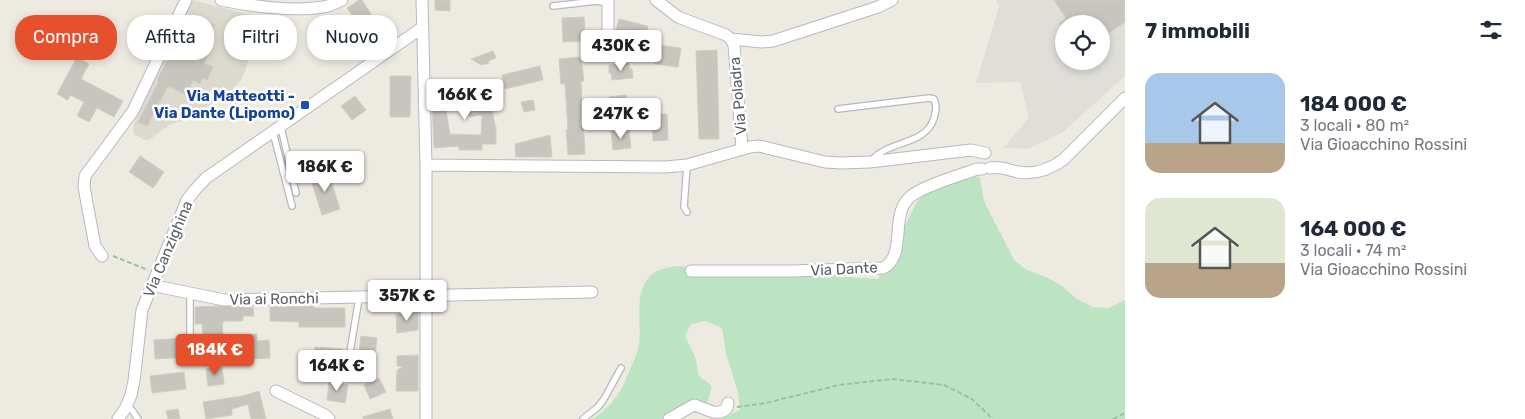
<!DOCTYPE html>
<html lang="it">
<meta charset="utf-8">
<style>
:root{--surface:#fff;--page:#f2f2f3;--text:#1f2937;--muted:#747a83;--accent:#e6502d}
body{margin:0;font-family:Rubik,sans-serif;background:var(--page);color:var(--text);height:100vh;display:flex;flex-direction:column;font-size:19px;white-space:nowrap}
*{box-sizing:border-box;margin:0}
p{font-size:16px;color:var(--muted)}
.icon{flex:none;width:28px;height:28px;fill:none;stroke:currentColor;stroke-width:2;stroke-linecap:round;stroke-linejoin:round}
.map{position:relative;flex:1;overflow:hidden}
.drawer{display:flex;flex-direction:column;background:var(--surface);width:400px}
.drawer>*{flex:none}
.top-card{position:absolute;left:15px;top:15px;width:475px;height:45px;display:flex;gap:10px}
.fabs{position:absolute;left:1055px;top:15px;display:grid;gap:10px}
.fabs a{display:grid;place-items:center;width:55px;height:55px;border-radius:50%;background:var(--surface);box-shadow:0 2px 8px #0003;font-size:25px}
.price{position:absolute;translate:-50% -42px;padding:0 11px;border-radius:5px;background:#fff;color:#222;font-size:16px;line-height:32px;filter:drop-shadow(0 1px 2px #0008)}
.price::after{content:'';position:absolute;left:50%;top:30px;width:15px;height:11px;margin-left:-8px;background:inherit;clip-path:polygon(0 0,100% 0,50% 100%)}
.price.on{background:var(--accent);color:#fff}
ul{padding:0;list-style:none}
li{display:flex;align-items:center;gap:15px;height:125px;padding:0 20px}
li span{display:grid;place-items:center;flex:none;width:140px;height:100px;border-radius:15px;color:#555}
li>.icon{margin-inline-start:auto}
span .icon{width:60px;height:60px;fill:#fffc;stroke-width:1}
li b{font-size:21px}
h2{display:flex;justify-content:space-between;align-items:center;height:60px;padding:0 20px;font-size:21px}
.pill{padding:0 18px;border-radius:20px;background:var(--surface);box-shadow:0 2px 8px #0003;font-size:18px;line-height:45px}
.pill.on{background:var(--accent);color:#fff}
main{display:flex;flex:1;min-height:0}
.map>svg:first-child{display:block}
.industrial{fill:#e0ded9;fill-rule:evenodd}
.education{fill:#dcdacf}
.green{fill:#bde4c2}
.building{fill:#c8c5be;stroke:#d1cdc0}
.lines{fill:none;stroke-linecap:round;stroke-linejoin:round}
.service-casing{stroke:#b7b8be;stroke-width:8}
.minor-casing{stroke:#b7b8be;stroke-width:13}
.path{stroke:#96c3a7;stroke-width:2;stroke-dasharray:5 2.5;stroke-linecap:butt}
.service{stroke:#fff;stroke-width:5.5}
.minor{stroke:#fff;stroke-width:11}
.transit-dot{fill:#1a4fb4;stroke:#fff;stroke-width:2}
.labels{text-anchor:middle;dominant-baseline:central;stroke-width:5;stroke-linejoin:round;paint-order:stroke}
.transit-label{font-size:15px;font-weight:bold;fill:#164399;stroke:#fff;text-anchor:end}
.street-label{font-size:15px;fill:#5a5d62;stroke:#fff}
</style>
<main>
<div class="map">
<svg width="1125" height="419" viewBox="0 0 1125 419">
<rect width="100%" height="100%" fill="#edebe1"/>
<path class="industrial" d="M996 0H1125V76L1062 133 1028 149 1003 148 1029 118 1020 82 976 83 999 6ZM1064 24H1101V61H1064Z"/>
<path class="education" d="M192 0 255 16 249 57 245 72 240 81 227 94 188 119 169 125 149 140H144L134 134 133 129 134 123Z"/>
<path class="green" d="M957 169H961L980 178 984 201 1014 260 1027 270 1046 277 1062 286 1077 299 1093 307 1109 308 1125 300V419H721L740 410 738 392 726 354 722 328 706 321 691 324 685 336 696 359 698 375 712 386 704 415 685 407 666 419H593C614 404 622 391 631 367 634 360 638 352 639 345 642 321 632 287 655 272 660 269 668 268 674 266L878 279 917 202 937 177 952 173Z"/>
<path class="building" d="M359 0H362L371 14 357 23 347 8Z
M435 0H450V11L435 10Z
M1054 0H1125V22L1101 38V24H1059L1066 18Z
M195 15 214 25 209 36 213 38 207 49 210 51 204 63 213 67 207 80 203 78 200 84 193 80 186 95 168 86 147 126 138 122 159 81 157 80 175 45 178 46Z
M334 16 343 32 327 42 317 26Z
M584 17 585 41 563 42 562 18Z
M619 19 648 26 643 45 614 38Z
M658 45 681 48 678 67 655 64Z
M717 50 719 139H699L696 51Z
M493 51 496 58 488 61 489 63 481 65 471 59Z
M77 57 89 64 81 79 123 101 114 117 97 108 89 122 77 116 84 102 70 95 68 100 57 94Z
M581 57 584 81 581 82 585 154 568 155 566 130H568L565 84H561L559 59Z
M629 63 630 69H632L633 78 612 80 611 73H609V65Z
M540 66 543 80 505 89 502 75Z
M390 76H411L410 117H390Z
M478 84 480 97 490 95 495 126H496V144H482V150H459V146L434 148 432 100 444 98 450 134 481 135 482 115 469 117 466 102 460 103 457 87Z
M626 95 629 113 611 115 609 97Z
M355 96 366 110 352 120 341 106Z
M533 100 535 110 524 112 521 102Z
M652 114H667L668 140 653 141Z
M629 130 631 148 613 150 611 131Z
M550 135 552 157H516L515 144Z
M140 156 164 172 153 188 129 172Z
M328 171 340 209 322 215 310 177Z
M218 306 253 307 254 316H243V321H224V323H222L224 352H220L221 356H205L202 324H195V307Z
M314 306V308H345V327H299V322L270 321V307Z
M418 312V330L397 333 396 314Z
M257 334V341L269 340 270 358 252 359V354L241 355 240 335Z
M361 336 377 338 374 364 358 362Z
M185 338 188 357 155 359 154 340Z
M315 347 342 349 340 365 314 363Z
M418 355V391H396L397 370 403 367 397 366V356Z
M222 367 224 384 208 386 206 369Z
M184 372 186 389 152 393 150 376Z
M379 378 386 392 370 399 364 385Z
M329 382 348 385 345 403 327 400Z
M259 391 266 419H251L248 404 232 409V415L206 419 203 402 242 396Z
M178 409 180 419H168L166 411Z
M390 409 393 419H363V417Z"/>
<g class="lines">
<defs>
<path id="service" d="M553 6 597 1 608 3
M838 109 929 98 934 99C937 107 936 110 934 118 926 146 887 140 871 161
M281 127 296 193
M273 132 292 206
M687 212 684 207 687 165
M190 341V293
M308 370H339L343 369 348 364 359 298
M127 406 132 410 138 419
M583 419 598 407 604 399 621 368"/>
<path id="minor" d="M221 0C250 6 294 12 323 7 330 6 336 3 342 0
M422 0 426 165V419
M656 0 678 17 691 22 726 35 731 39 734 45 742 148
M608 29V0
M731 39 762 42 773 41 878 7 892 0
M426 165 665 167 687 165 750 147 759 146 825 162 841 163 870 162 971 150 985 153
M990 168C1000 166 1008 170 1018 172 1034 175 1050 169 1063 160L1125 98
M102 256 95 246 84 187 85 176 133 111 186 0
M691 271H793L883 268C907 256 890 215 909 198 919 187 961 175 977 169H982
M151 285 224 300 592 292
M276 391 325 415 329 419
M118 419 125 409 131 395 134 381 142 310 187 200 194 191 206 178 423 27
M669 419 694 405C706 408 717 418 727 408L728 403"/>
</defs>
<use href="#service" class="service-casing"/>
<use href="#minor" class="minor-casing"/>
<path class="path" d="M113 256 148 270
M737 407 766 403 839 385 892 379 944 385 972 399 993 419
M1113 419 1125 413"/>
<use href="#service" class="service"/>
<use href="#minor" class="minor"/>
</g>
<rect class="transit-dot" x="300" y="100" width="10" height="10" rx="2.5"/>
<g class="labels">
<g class="transit-label">
<text x="295" y="96">Via Matteotti -<tspan x="295" dy="17">Via Dante (Lipomo)</tspan></text>
</g>
<g class="street-label">
<text transform="translate(738 96) rotate(-95)">Via Poladra</text>
<text transform="translate(168 249) rotate(-67)">Via Canzighina</text>
<text transform="translate(844 269) rotate(-3)">Via Dante</text>
<text transform="translate(274 299) rotate(-1)">Via ai Ronchi</text>
</g>
</g>
</svg>
<div class="fabs">
<a><svg class="icon" aria-label="locate" viewBox="0 0 24 24"><circle cx="12" cy="12" r="6"/><path d="M12 2v4M12 18v4M2 12h4M18 12h4"/></svg></a>
</div>
<b class="price" style="left:621px;top:72px">430K €</b>
<b class="price" style="left:465px;top:121px">166K €</b>
<b class="price" style="left:621px;top:140px">247K €</b>
<b class="price" style="left:325px;top:193px">186K €</b>
<b class="price" style="left:407px;top:322px">357K €</b>
<b class="price on" style="left:215px;top:376px">184K €</b>
<b class="price" style="left:337px;top:392px">164K €</b>
<div class="top-card">
<a class="pill on">Compra</a>
<a class="pill">Affitta</a>
<a class="pill">Filtri</a>
<a class="pill">Nuovo</a>
</div>
</div>
<section class="drawer">
<h2>7 immobili<svg class="icon" aria-label="filters" viewBox="0 0 24 24"><path d="M4 7h16M4 17h16"/><circle cx="9" cy="7" r="2"/><circle cx="15" cy="17" r="2"/></svg></h2>
<ul>
<li><span style="background:linear-gradient(#a9c7e8 70%,#b9a48a 0)"><svg class="icon" aria-label="home" viewBox="0 0 24 24"><path d="M3 11l9-7 9 7M6 9v11h12V9"/></svg></span><div><b>184 000 €</b><p>3 locali · 80 m²</p><p>Via Gioacchino Rossini</p></div></li>
<li><span style="background:linear-gradient(#dfe7d0 65%,#b9a48a 0)"><svg class="icon" aria-label="home" viewBox="0 0 24 24"><path d="M3 11l9-7 9 7M6 9v11h12V9"/></svg></span><div><b>164 000 €</b><p>3 locali · 74 m²</p><p>Via Gioacchino Rossini</p></div></li>
</ul>
</section>
</main>
